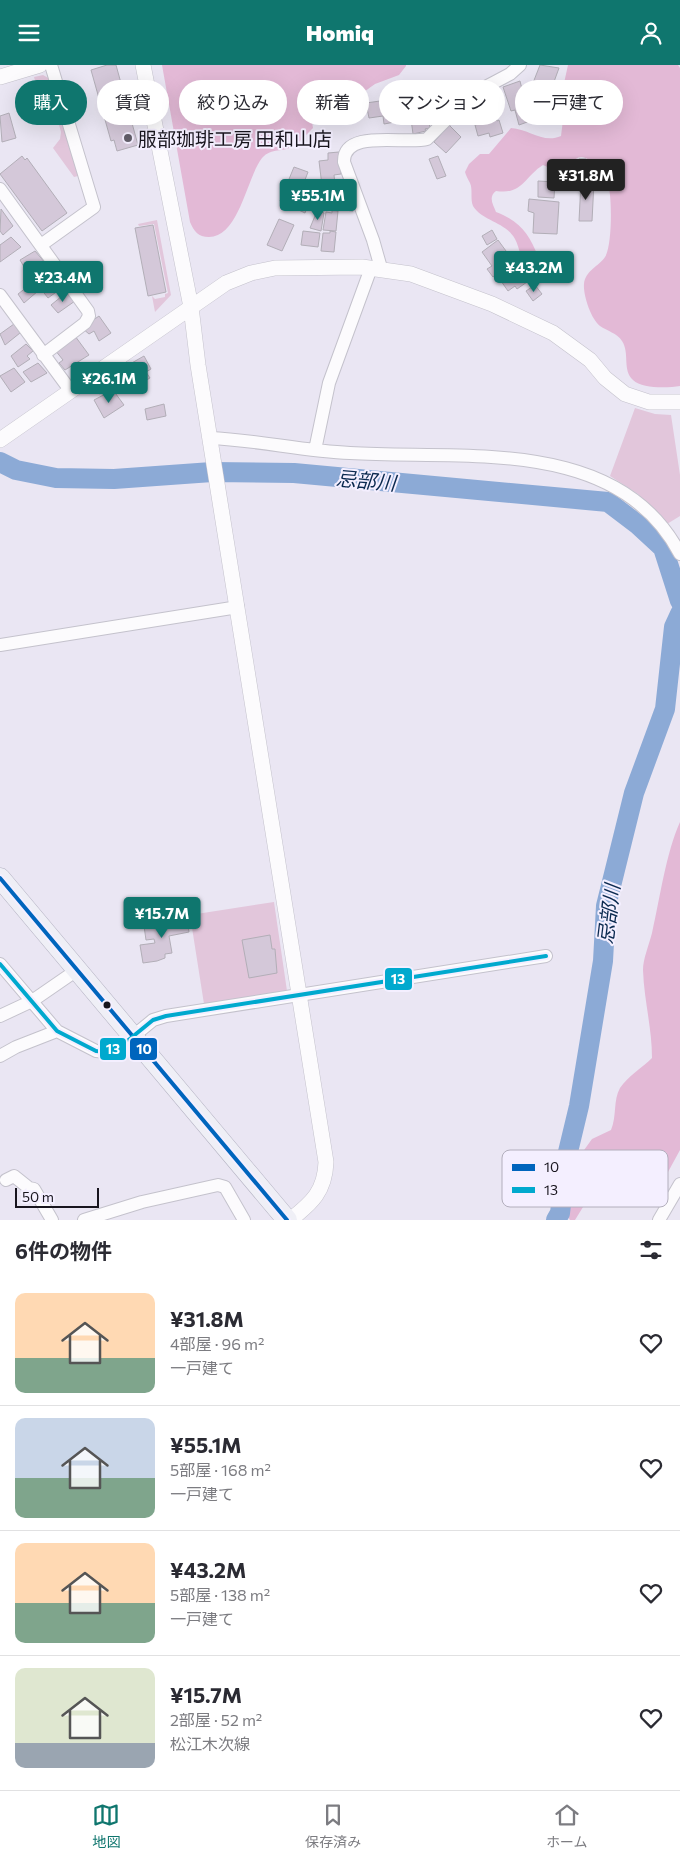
<!DOCTYPE html>
<html lang="ja">
<meta charset="utf-8">
<style>
:root{--surface:#fff;--page:#f2f2f3;--text:#2b2b33;--muted:#7c7c81;--line:#e1e1e2;--accent:#0f766e}
body{margin:0;font-family:Commissioner,"Noto Sans JP",sans-serif;background:var(--page);color:var(--text);height:100vh;display:flex;flex-direction:column;font-size:19px;white-space:nowrap}
*{box-sizing:border-box;margin:0}
p{font-size:16px;color:var(--muted)}
.icon{flex:none;width:28px;height:28px;fill:none;stroke:currentColor;stroke-width:2;stroke-linecap:round;stroke-linejoin:round}
.map{position:relative;height:1155px;overflow:hidden}
.sheet{display:flex;flex-direction:column;background:var(--surface);flex:1}
.sheet>*{flex:none}
.top-card{position:absolute;left:15px;top:15px;width:650px;height:45px;display:flex;gap:10px}
.scale{position:absolute;left:15px;bottom:12px;width:84px;box-sizing:border-box;padding-left:5px;border:2px solid #18151e;border-top:0;font-size:14px;line-height:18px;white-space:nowrap;color:#18151e;-webkit-text-stroke:4px #f4efff;paint-order:stroke}
.price{position:absolute;translate:-50% -42px;padding:0 11px;border-radius:5px;background:var(--accent);color:#fff;font-size:16px;line-height:32px;filter:drop-shadow(0 1px 2px #0008)}
.price::after{content:'';position:absolute;left:50%;top:30px;width:15px;height:11px;margin-left:-8px;background:inherit;clip-path:polygon(0 0,100% 0,50% 100%)}
.price.current{background:#222;color:#fff}
ul{padding:0;list-style:none}
li{display:flex;align-items:center;gap:15px;height:125px;padding:0 15px}
li+li{border-top:1px solid var(--line)}
li span{display:grid;place-items:center;flex:none;width:140px;height:100px;border-radius:10px;color:#555}
li>.icon{margin-inline-start:auto}
span .icon{width:60px;height:60px;fill:#fffc;stroke-width:1}
li b{font-size:21px}
h2{display:flex;justify-content:space-between;align-items:center;height:60px;padding:0 15px;font-size:21px}
.pill{padding:0 18px;border-radius:22px;background:var(--surface);box-shadow:0 5px 20px #0002;font-size:18px;line-height:45px}
.pill.current{background:var(--accent);color:#fff}
header{display:flex;justify-content:space-between;align-items:center;height:65px;padding:0 15px;background:var(--accent);color:#fff;font-size:22px;font-weight:800}
.tabs{display:flex;justify-content:space-around;align-items:center;height:70px;border-top:1px solid var(--line);background:var(--surface);font-size:14px;color:var(--muted)}
.tabs a{display:grid;justify-items:center;gap:2px}
.tabs .current{color:var(--accent)}
.map>svg:first-child{display:block}
.green{fill:#e2c6db}
.forest{fill:#e3b9d6}
.lines{fill:none;stroke-linecap:round;stroke-linejoin:round}
.river{stroke:#8caad6;stroke-width:20}
.building{fill:#d4c8d9;stroke:#b2aeb7}
.minor-casing{stroke:#c4c2cc;stroke-width:14}
.tertiary-casing{stroke:#c4c2cc;stroke-width:16}
.primary-casing{stroke:#b4b3c3;stroke-width:21}
.minor{stroke:#fcfbfd;stroke-width:12}
.tertiary{stroke:#fcfbfd;stroke-width:15}
.primary{stroke:#efeff6;stroke-width:20}
.bus-1-casing{stroke:#f4efff;stroke-width:8}
.bus-2-casing{stroke:#f4efff;stroke-width:8}
.bus-1{stroke:#0065bd;stroke-width:4}
.bus-2{stroke:#00a9ce;stroke-width:4}
.poi-dot{fill:#625e69;stroke:#f4efff;stroke-width:2}
.bus-dot{fill:#18151e;stroke:#f4efff;stroke-width:2}
.labels{text-anchor:middle;dominant-baseline:central;stroke-width:4;stroke-linejoin:round;paint-order:stroke}
.poi-label{font-size:19px;fill:#18151e;stroke:#f4efff;text-anchor:start}
.water-label{font-size:20px;font-style:italic;fill:#0a294f;stroke:#f4efff}
.key{fill:#f4efff;stroke:#b2aebc;stroke-width:1}
.key-label{font-size:14px;fill:#18151e}
.line-badge{stroke:#f4efff;stroke-width:2}
.badge-label{font-size:14px;text-anchor:middle;font-weight:bold;fill:#fff}
</style>
<header><svg class="icon" aria-label="menu" viewBox="0 0 24 24"><path d="M4 6h16M4 12h16M4 18h16"/></svg>Homiq<svg class="icon" aria-label="person" viewBox="0 0 24 24"><circle cx="12" cy="8" r="4"/><path d="M4 21q1-7 8-7t8 7"/></svg></header>
<div class="map">
<svg width="680" height="1155" viewBox="0 0 680 1155">
<rect width="100%" height="100%" fill="#eae6f3"/>
<path class="green" d="M43 10 50 14 78 111 74 112 53 83 60 74 61 67 47 17 36 19 34 12Z
M157 155 171 230 155 247 152 231 155 234 165 232V229L168 228 154 159 139 161 138 159Z
M635 343 655 349 671 350 680 410V451L667 459 638 429 610 411Z
M274 837 287 926 204 939 190 850Z"/>
<path class="forest" d="M162 0H406V1L399 10 375 19 354 34 334 30C318 37 309 45 313 63 307 69 300 77 293 81 283 88 272 82 262 93 247 112 239 172 209 172 198 172 194 166 190 157Z
M568 0H678L680 3V321C668 323 642 324 633 315 622 305 630 288 622 276 617 268 607 266 600 261 591 254 583 230 584 219 585 206 599 201 605 192 612 182 612 136 609 124 607 115 602 108 596 101 587 91 577 87 571 101 561 106 553 105 543 100 524 112 523 130 496 126 488 132 493 139 496 147 530 160 532 180 547 211L544 216C523 217 522 187 515 174 506 157 482 156 473 141 470 134 473 124 470 118 468 114 466 111 465 107L469 99 480 89H489L511 63C529 64 543 79 561 71L563 55 559 41Z
M680 757V1085L662 1118 615 1109 605 1135 591 1129 575 1155H570L565 1146 576 1114 574 1099 592 1074 611 1065C617 1051 613 1035 620 1023 627 1012 643 1002 652 993 652 963 644 935 643 905 643 894 649 880 652 868 660 833 666 788 680 757Z"/>
<g class="lines">
<path class="river" d="M0 397 16 405 56 413 114 414 212 407 294 408 608 437 637 459 663 483 680 536
M556 1155 560 1148 567 1091 579 1041 603 896 606 841 634 728 665 644 674 562 680 549"/>
</g>
<path class="building" d="M107 0H116L138 80 117 86 114 75 111 76 91 5Z
M540 0 559 3 551 25 547 24 546 28 531 23Z
M520 16 530 56 519 60 515 45 511 46 503 22Z
M492 23 502 41 488 48 479 31Z
M438 28 440 38 424 40 423 30Z
M415 31 417 44 426 42 430 63 425 64 426 66 413 69 411 54 384 59 383 51 369 53 366 38Z
M476 33 486 50 470 58 462 40Z
M9 48 16 73 2 77 0 51Z
M495 51 497 56 499 55 503 68 490 72 489 68 478 71 475 60 479 59 478 57Z
M449 60 461 72 446 88 434 77Z
M339 87 341 109 334 110 335 119 322 121 319 96 328 95V88Z
M22 91 25 95 27 93 67 148 42 166 0 109Z
M438 91 446 111 437 114 429 94Z
M579 94H586V112H579Z
M294 102 308 107 303 120 314 124 305 148 280 136Z
M538 116 555 117 554 133 538 132Z
M581 117H594L592 156H579Z
M328 130 354 133 353 146 327 143Z
M529 134 559 137 557 169 533 168 534 148 528 146Z
M1 144 13 161 3 170 0 166Z
M332 145 338 146 336 166 323 165 326 147 332 148Z
M317 146 324 148 321 166 310 163Z
M279 154 294 160 282 186 267 180Z
M153 160 166 227 148 231 135 163Z
M492 165 497 174 487 180 482 171Z
M303 166 320 168 318 182 301 180Z
M330 166 336 167 334 187 321 186 323 168H330Z
M11 172 21 182 0 197V180Z
M498 175 517 201 500 214 497 209 493 212 487 204 492 201 482 187Z
M35 186 47 200 30 212 20 195Z
M517 203 527 217 517 224 515 221 508 226 501 216Z
M51 208 56 215 53 217 59 225 48 233 37 219Z
M31 219 38 226 24 238 18 229Z
M535 220 542 229 533 236 526 226Z
M67 227 75 236 58 248 51 240Z
M99 251 111 268 99 276 94 266 89 269 82 263Z
M14 259 20 268 5 280 0 269Z
M75 271 89 290 65 305 59 298 63 295 55 285Z
M26 279 33 286 27 291 30 294 18 302 11 291Z
M144 291 151 304 146 307 150 313 125 327 121 320 115 324 113 321 99 329 93 320Z
M38 298 47 308 31 317 23 307Z
M14 303 25 317 11 327 0 311Z
M113 325 124 340 104 353 94 335Z
M164 339 166 351 147 355 145 344Z
M187 853 189 867 169 871 172 888 165 889V893L157 896 143 898 140 880 155 878 154 874 146 875 144 861Z
M270 870 272 884H275L277 908 249 913 242 875Z"/>
<g class="lines">
<defs>
<path id="minor" d="M0 124 88 246 89 251 85 258 43 290
M41 180 94 142 51 0
M381 203 373 175 344 97C343 63 406 80 427 74L447 54 454 41 461 35 510 9 520 0
M0 230 70 325
M210 373C257 375 303 386 350 388 461 395 618 370 680 489
M315 385 329 318 371 203
M0 580 238 542
M0 899 57 966 96 986 106 987 120 982 153 955 166 951 546 891
M0 951 32 936 77 905
M0 991 16 982 57 966
M6 1115 14 1111 29 1123 34 1124 52 1155
M84 1155 142 1137 218 1120 225 1122 244 1155
M659 1155 680 1119"/>
<path id="tertiary" d="M143 0 191 242 198 300 326 1097C325 1126 312 1138 290 1155
M0 12 40 0
M0 375 226 218 251 208 275 203 362 202 411 209 492 239 553 268 590 295 605 313 625 329 649 337H680"/>
<path id="primary" d="M0 813 287 1155"/>
</defs>
<use href="#minor" class="minor-casing"/>
<use href="#tertiary" class="tertiary-casing"/>
<use href="#primary" class="primary-casing"/>
<use href="#minor" class="minor"/>
<use href="#tertiary" class="tertiary"/>
<use href="#primary" class="primary"/>
<defs>
<path id="bus-1" d="M0 813 287 1155"/>
<path id="bus-2" d="M0 899 57 966 96 986 106 987 120 982 153 955 166 951 546 891"/>
</defs>
<use href="#bus-1" class="bus-1-casing"/>
<use href="#bus-2" class="bus-2-casing"/>
<use href="#bus-1" class="bus-1"/>
<use href="#bus-2" class="bus-2"/>
</g>
<circle class="poi-dot" cx="128" cy="73" r="5"/>
<circle class="bus-dot" cx="107" cy="940" r="4.5"/>
<g class="labels">
<g class="poi-label">
<text x="138" y="73">服部珈琲工房 田和山店</text>
</g>
<g class="water-label">
<text transform="translate(366 415) rotate(5)">忌部川</text>
<text transform="translate(608 849) rotate(-83)">忌部川</text>
</g>
</g>
<rect x="502" y="1085" width="166" height="57" rx="8" class="key"/>
<rect x="512" y="1099" width="23" height="7" fill="#0065bd"/>
<rect x="512" y="1122" width="23" height="6" fill="#00a9ce"/>
<g class="key-label">
<text x="544" y="1107">10</text>
<text x="544" y="1130">13</text>
</g>
<g class="line-badge">
<rect x="384" y="902" width="29" height="24" rx="5" fill="#00a9ce"/>
<rect x="129" y="972" width="29" height="24" rx="5" fill="#0065bd"/>
<rect x="99" y="972" width="28" height="24" rx="5" fill="#00a9ce"/>
</g>
<g class="badge-label">
<text x="398" y="919">13</text>
<text x="144" y="989">10</text>
<text x="113" y="989">13</text>
</g>
</svg>
<div class="scale">50 m</div>
<b class="price current" style="left:586px;top:136px">¥31.8M</b>
<b class="price" style="left:318px;top:156px">¥55.1M</b>
<b class="price" style="left:534px;top:228px">¥43.2M</b>
<b class="price" style="left:63px;top:238px">¥23.4M</b>
<b class="price" style="left:109px;top:339px">¥26.1M</b>
<b class="price" style="left:162px;top:874px">¥15.7M</b>
<div class="top-card">
<a class="pill current">購入</a>
<a class="pill">賃貸</a>
<a class="pill">絞り込み</a>
<a class="pill">新着</a>
<a class="pill">マンション</a>
<a class="pill">一戸建て</a>
</div>
</div>
<section class="sheet">
<h2>6件の物件<svg class="icon" aria-label="filters" viewBox="0 0 24 24"><path d="M4 7h16M4 17h16"/><circle cx="9" cy="7" r="2"/><circle cx="15" cy="17" r="2"/></svg></h2>
<ul>
<li><span style="background:linear-gradient(#ffd9b3 65%,#7fa58c 0)"><svg class="icon" aria-label="home" viewBox="0 0 24 24"><path d="M3 11l9-7 9 7M6 9v11h12V9"/></svg></span><div><b>¥31.8M</b><p>4部屋 · 96 m²</p><p>一戸建て</p></div><svg class="icon" aria-label="heart" viewBox="0 0 24 24"><path d="M12 20l-8-8c-3-5 5-10 8-4 3-6 11-1 8 4z"/></svg></li>
<li><span style="background:linear-gradient(#c9d6e8 60%,#7fa58c 0)"><svg class="icon" aria-label="home" viewBox="0 0 24 24"><path d="M3 11l9-7 9 7M6 9v11h12V9"/></svg></span><div><b>¥55.1M</b><p>5部屋 · 168 m²</p><p>一戸建て</p></div><svg class="icon" aria-label="heart" viewBox="0 0 24 24"><path d="M12 20l-8-8c-3-5 5-10 8-4 3-6 11-1 8 4z"/></svg></li>
<li><span style="background:linear-gradient(#ffd9b3 60%,#7fa58c 0)"><svg class="icon" aria-label="home" viewBox="0 0 24 24"><path d="M3 11l9-7 9 7M6 9v11h12V9"/></svg></span><div><b>¥43.2M</b><p>5部屋 · 138 m²</p><p>一戸建て</p></div><svg class="icon" aria-label="heart" viewBox="0 0 24 24"><path d="M12 20l-8-8c-3-5 5-10 8-4 3-6 11-1 8 4z"/></svg></li>
<li><span style="background:linear-gradient(#dfe7d0 75%,#9aa5b1 0)"><svg class="icon" aria-label="home" viewBox="0 0 24 24"><path d="M3 11l9-7 9 7M6 9v11h12V9"/></svg></span><div><b>¥15.7M</b><p>2部屋 · 52 m²</p><p>松江木次線</p></div><svg class="icon" aria-label="heart" viewBox="0 0 24 24"><path d="M12 20l-8-8c-3-5 5-10 8-4 3-6 11-1 8 4z"/></svg></li>
</ul>
</section>
<nav class="tabs">
<a class="current"><svg class="icon" aria-label="map" viewBox="0 0 24 24"><path d="M3 6l6-2 6 2 6-2v14l-6 2-6-2-6 2zM9 4v14M15 6v14"/></svg>地図</a>
<a><svg class="icon" aria-label="saved" viewBox="0 0 24 24"><path d="M7 4h10v16l-5-4-5 4z"/></svg>保存済み</a>
<a><svg class="icon" aria-label="home" viewBox="0 0 24 24"><path d="M3 11l9-7 9 7M6 9v11h12V9"/></svg>ホーム</a>
</nav>
